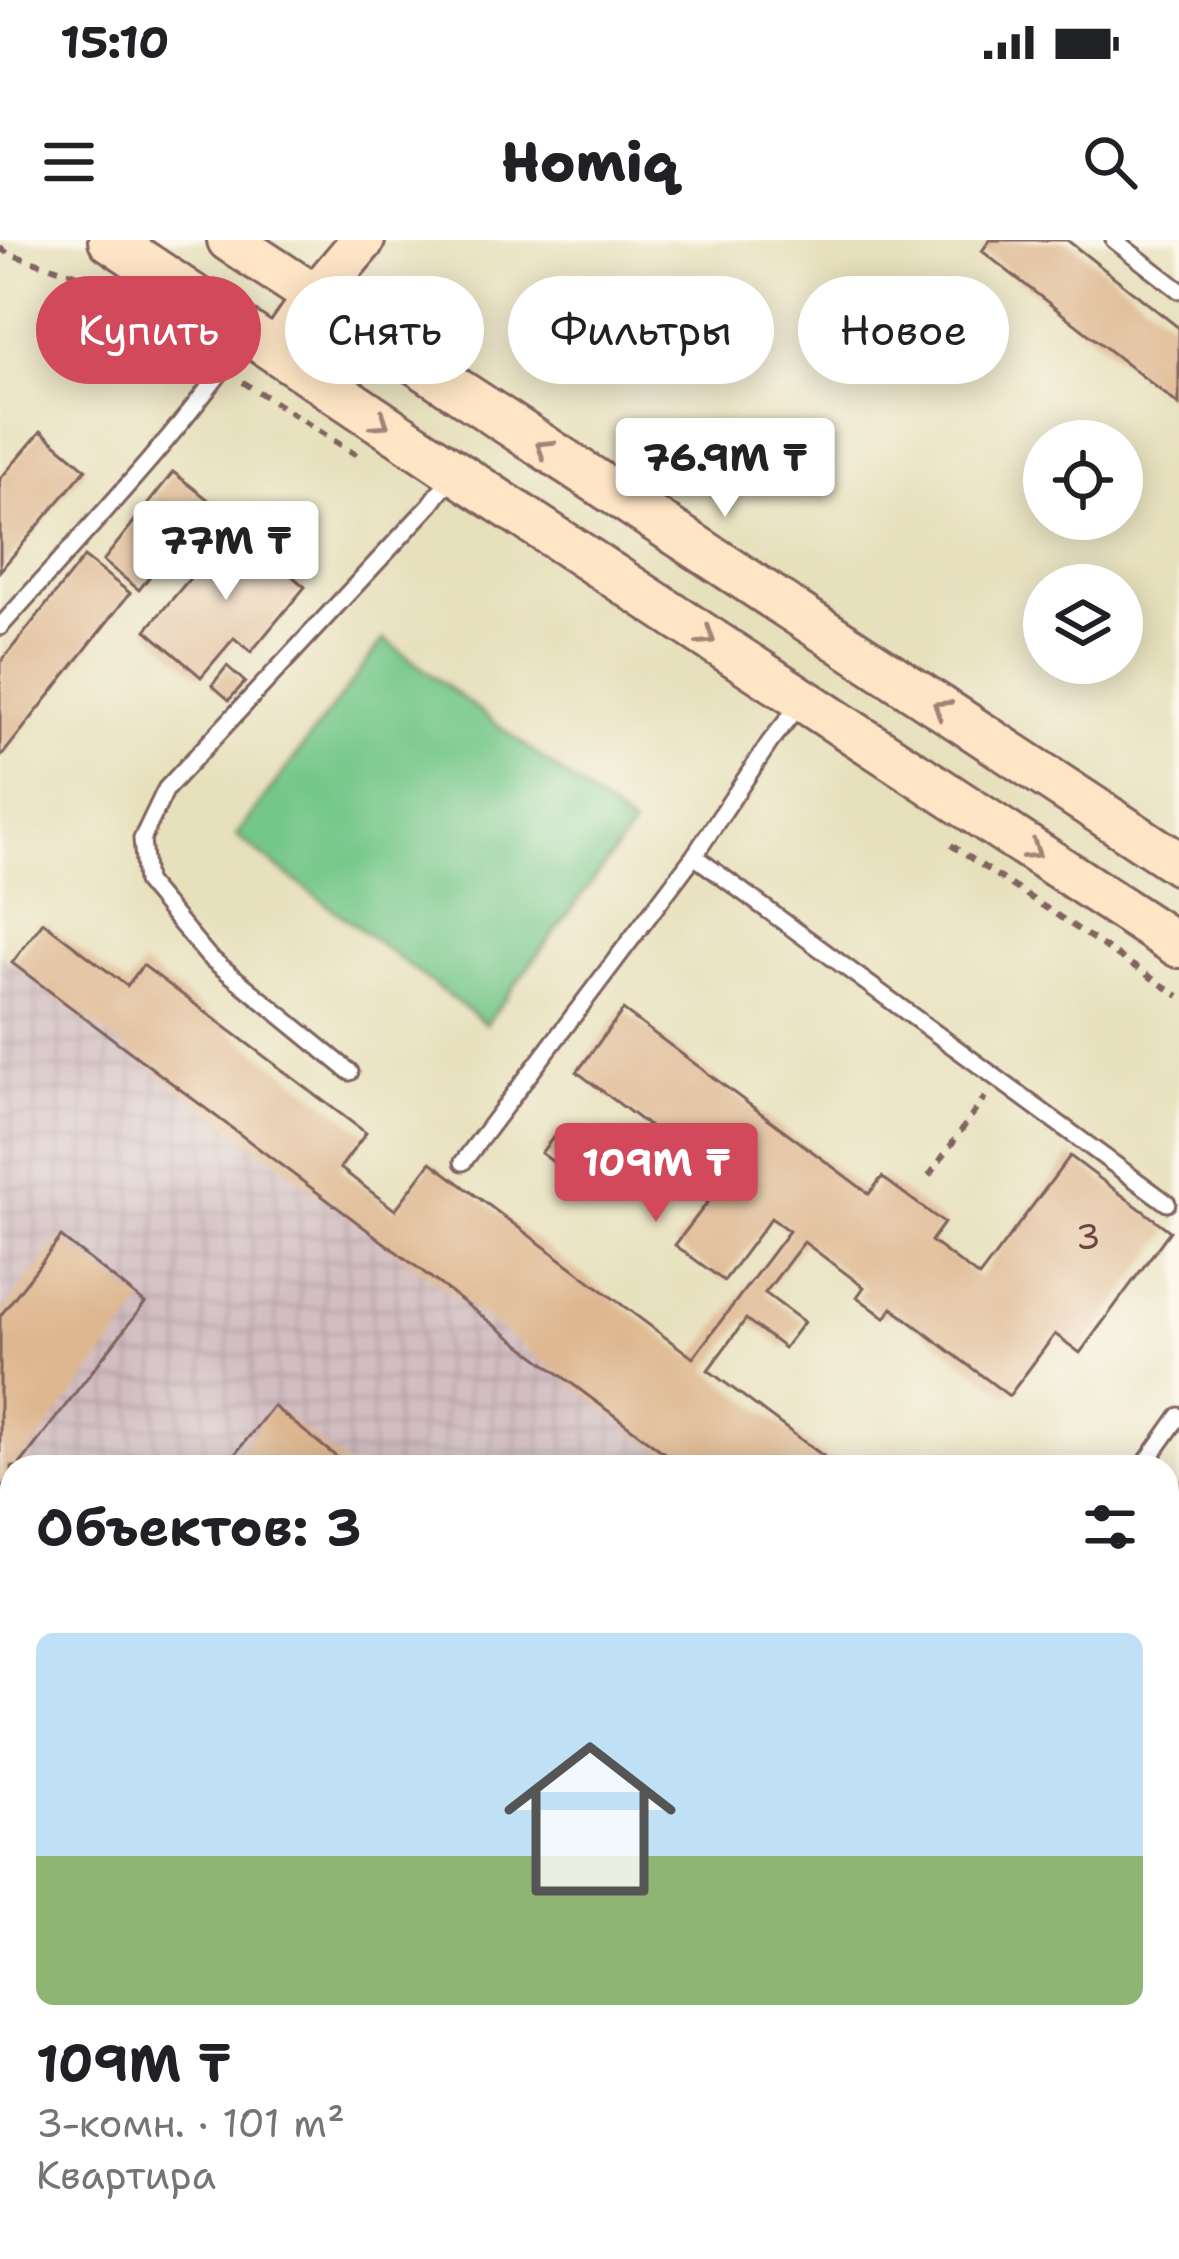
<!DOCTYPE html>
<html lang="ru">
<meta charset="utf-8">
<style>
:root{--surface:#fff;--page:#f6f6f6;--text:#202124;--muted:#757577;--accent:#d1495b}
body{margin:0;font-family:"Shantell Sans",sans-serif;background:var(--page);color:var(--text);height:100vh;display:flex;flex-direction:column;font-size:45px;white-space:nowrap}
*{box-sizing:border-box;margin:0}
p{font-size:39px;color:var(--muted)}
.icon{flex:none;width:66px;height:66px;fill:none;stroke:currentColor;stroke-width:2;stroke-linecap:round;stroke-linejoin:round}
.map{position:relative;flex:1;overflow:hidden}
.panel{position:absolute;left:0px;top:1215px;width:1179px;height:804px;display:flex;flex-direction:column;background:var(--surface);border-radius:36px 36px 0 0;box-shadow:0 6px 30px #0003}
.panel>*{flex:none}
.hud{position:absolute;left:36px;top:36px;width:1107px;height:108px;display:flex;gap:24px}
.controls{position:absolute;left:1023px;top:180px;display:grid;gap:24px}
.controls a{display:grid;place-items:center;width:120px;height:120px;border-radius:50%;background:var(--surface);box-shadow:0 6px 30px #0003;font-size:60px}
.price{position:absolute;translate:-50% -102px;padding:0 27px;border-radius:12px;background:#fff;color:#222;font-size:39px;line-height:78px;filter:drop-shadow(0 3px 6px #0008)}
.price::after{content:'';position:absolute;left:50%;top:72px;width:36px;height:27px;margin-left:-18px;background:inherit;clip-path:polygon(0 0,100% 0,50% 100%)}
.price.current{background:var(--accent);color:#fff}
ul{padding:0;list-style:none}
li{display:grid;align-content:center;gap:24px;height:636px;padding:0 36px}
li span{display:grid;place-items:center;height:372px;border-radius:18px;color:#555}
li>.icon{margin-inline-start:auto}
span .icon{width:216px;height:216px;fill:#fffc;stroke-width:1}
li b{font-size:51px}
h2{display:flex;justify-content:space-between;align-items:center;height:144px;padding:0 36px;font-size:51px}
.pill{padding:0 42px;border-radius:54px;background:var(--surface);box-shadow:0 6px 30px #0003;font-size:42px;line-height:108px}
.pill.current{background:var(--accent);color:#fff}
.status{display:flex;justify-content:space-between;align-items:center;height:84px;padding:0 60px;background:var(--surface);direction:ltr}
.status svg{height:33px;fill:currentColor}
header{display:flex;justify-content:space-between;align-items:center;height:156px;padding:0 36px;background:var(--surface);font-size:54px;font-weight:800}
.map>svg:first-child{display:block}
.industrial{fill:url(#industrial-grid)}
.pitch{fill:#75c789;stroke:#60735a;stroke-width:3}
.building{fill:#deb790}
.lines{fill:none;stroke-linecap:round;stroke-linejoin:round}
.lane-casing{stroke:#81635e;stroke-width:21}
.street-casing{stroke:#81635e;stroke-width:36}
.secondary-casing{stroke:#81635e;stroke-width:48}
.path{stroke:#81635e;stroke-width:6;stroke-dasharray:9 9;stroke-linecap:butt}
.lane{stroke:#fff;stroke-width:15}
.street{stroke:#fff;stroke-width:30}
.secondary{stroke:#fee5c5;stroke-width:42}
.rail-casing{stroke:#4a1f2b;stroke-width:14}
.rail{stroke:#fbf7ec;stroke-width:9;stroke-dasharray:27;stroke-linecap:butt}
.oneway{stroke:#a48278}
.labels{text-anchor:middle;dominant-baseline:central;stroke-width:10;stroke-linejoin:round;paint-order:stroke}
.number-label{font-size:36px;fill:#6f4544}
</style>
<div class="status"><b>15:10</b><svg viewBox="0 0 49 12"><path d="M0 12V9h3v3zM5 12V6h3v6zM10 12V3h3v9zM15 12V0h3v12zM26 1h20v11H26zM47 4h2v5h-2z"/></svg></div>
<header><svg class="icon" aria-label="menu" viewBox="0 0 24 24"><path d="M4 6h16M4 12h16M4 18h16"/></svg>Homiq<svg class="icon" aria-label="search" viewBox="0 0 24 24"><circle cx="10" cy="10" r="6"/><path d="M15 15l6 6"/></svg></header>
<div class="map">
<svg width="1179" height="2019" viewBox="0 0 1179 2019">
<defs>
<pattern id="industrial-grid" width="8" height="8" patternUnits="userSpaceOnUse" patternTransform="scale(3)"><rect width="8" height="8" fill="#d2bec2"/><path d="M0 4h8M4 0v8" fill="none" stroke="#b6a3a7"/></pattern>
</defs>
<rect width="100%" height="100%" fill="#fbf7ec"/>
<filter id="ink" filterUnits="userSpaceOnUse"><feTurbulence type="fractalNoise" baseFrequency=".00833" numOctaves="2"/><feDisplacementMap in="SourceGraphic" scale="24" xChannelSelector="R" yChannelSelector="G"/><feConvolveMatrix kernelMatrix="1 2 1 2 8 2 1 2 1" color-interpolation-filters="sRGB"/></filter>
<filter id="wash" filterUnits="userSpaceOnUse"><feTurbulence type="fractalNoise" baseFrequency=".004" numOctaves="4" result="noise"/><feDisplacementMap in="SourceGraphic" scale="48" xChannelSelector="R" yChannelSelector="G"/><feGaussianBlur stdDeviation="2.7" result="paint"/><feColorMatrix in="noise" values="0 0 0 0 0 0 0 0 0 0 0 0 0 0 0 0 0 1.4 0 .05"/><feComposite in="paint" operator="in"/></filter>
<g filter="url(#wash)">
<rect width="100%" height="100%" fill="#e7e0bc"/>
<path class="industrial" d="M0 714 683 1227H12V2007H700L692 2019H0Z"/>
<path class="pitch" d="M384 399 633 587 486 784 236 596Z"/>
<g id="blocks">
<path class="building" d="M990 0H1067L1179 88V165L982 11Z
M41 191 86 229 0 331V239Z
M173 232 210 261 139 350 103 321Z
M234 286 305 347 251 412 234 398 201 437 146 390Z
M84 317 130 353 0 518V423Z
M227 426 245 442 229 460 212 445Z
M43 682 127 746 143 725 366 893 340 928 395 970 431 922 693 1118 789 991 771 978 724 1041 675 1005 723 942 577 832 623 770 869 954 882 937 944 983 931 1001 979 1037 1070 916 1170 991 1080 1113 1055 1094 1009 1156 892 1068 885 1078 857 1057 864 1047 804 1002 765 1053 804 1082 784 1108 746 1079 708 1130 838 1227H683L12 723Z
M559 890 601 922 584 945 541 913Z
M61 997 145 1063 18 1227H12V1234L0 1250V1076Z
M273 1166 349 1227H225Z
M1179 1244V1287L1167 1279V1261Z
M12 1495V1664L0 1679V1510Z
M1179 1758V1869L1167 1860V1775Z
M12 1868V2007H36L26 2019H0V1883Z
M261 2007H341L332 2019H251Z
M989 2007H1131L1122 2019H980Z"/>
</g>
</g>
<g filter="url(#ink)">
<use href="#blocks" fill-opacity="0" stroke="#81635e" stroke-width="3"/>
<g class="lines">
<defs>
<path id="lane" d="M1114 0 1179 50
M0 387C85 292 174 200 247 96
M694 616 1167 963
M350 832 208 716 146 642 142 599 166 549 431 264 453 234
M463 922 694 616 770 502 802 462
M1143 1227 1179 1176
M569 2019 578 2007"/>
<path id="street" d="M1167 1424 1179 1407
M734 2019 743 2007"/>
<path id="secondary" d="M110 0 455 232 1179 706
M229 0 1179 624
M277 112 315 57 363 0"/>
</defs>
<use href="#lane" class="lane-casing"/>
<use href="#street" class="street-casing"/>
<use href="#secondary" class="secondary-casing"/>
<path class="path" d="M0 8 9 14 76 34 207 119
M243 142 358 216
M951 605 1179 756
M929 936 985 857"/>
<use href="#lane" class="lane"/>
<use href="#street" class="street"/>
<use href="#secondary" class="secondary"/>
<defs>
<path id="rail" d="M0 1304 12 1289
M0 1464 12 1449"/>
</defs>
<use href="#rail" class="rail-casing"/>
<use href="#rail" class="rail"/>
</g>
<defs><path id="oneway-chevron" d="M-2-3.5L2.5 0L-2 3.5" fill="none" stroke-width="1.6" stroke-linecap="round" stroke-linejoin="round" transform="scale(3)"/></defs>
<g class="oneway">
<use href="#oneway-chevron" transform="translate(381 182) rotate(34)"/>
<use href="#oneway-chevron" transform="translate(544 208) rotate(-147)"/>
<use href="#oneway-chevron" transform="translate(707 397) rotate(33)"/>
<use href="#oneway-chevron" transform="translate(941 468) rotate(-147)"/>
<use href="#oneway-chevron" transform="translate(1033 611) rotate(33)"/>
</g>
</g>
<g class="labels">
<g class="number-label">
<text x="1088" y="996">3</text>
</g>
</g>
</svg>
<div class="controls">
<a><svg class="icon" aria-label="locate" viewBox="0 0 24 24"><circle cx="12" cy="12" r="6"/><path d="M12 2v4M12 18v4M2 12h4M18 12h4"/></svg></a>
<a><svg class="icon" aria-label="layers" viewBox="0 0 24 24"><path d="M12 4l9 5-9 5-9-5zM3 14l9 5 9-5"/></svg></a>
</div>
<b class="price" style="left:725px;top:280px">76.9M ₸</b>
<b class="price" style="left:226px;top:363px">77M ₸</b>
<b class="price current" style="left:656px;top:985px">109M ₸</b>
<div class="hud">
<a class="pill current">Купить</a>
<a class="pill">Снять</a>
<a class="pill">Фильтры</a>
<a class="pill">Новое</a>
</div>
<section class="panel">
<h2>Объектов: 3<svg class="icon" aria-label="filters" viewBox="0 0 24 24"><path d="M4 7h16M4 17h16"/><circle cx="9" cy="7" r="2"/><circle cx="15" cy="17" r="2"/></svg></h2>
<ul>
<li><span style="background:linear-gradient(#bfe0f5 60%,#8fb573 0)"><svg class="icon" aria-label="home" viewBox="0 0 24 24"><path d="M3 11l9-7 9 7M6 9v11h12V9"/></svg></span><div><b>109M ₸</b><p>3-комн. · 101 m²</p><p>Квартира</p></div></li>
</ul>
</section>
</div>
